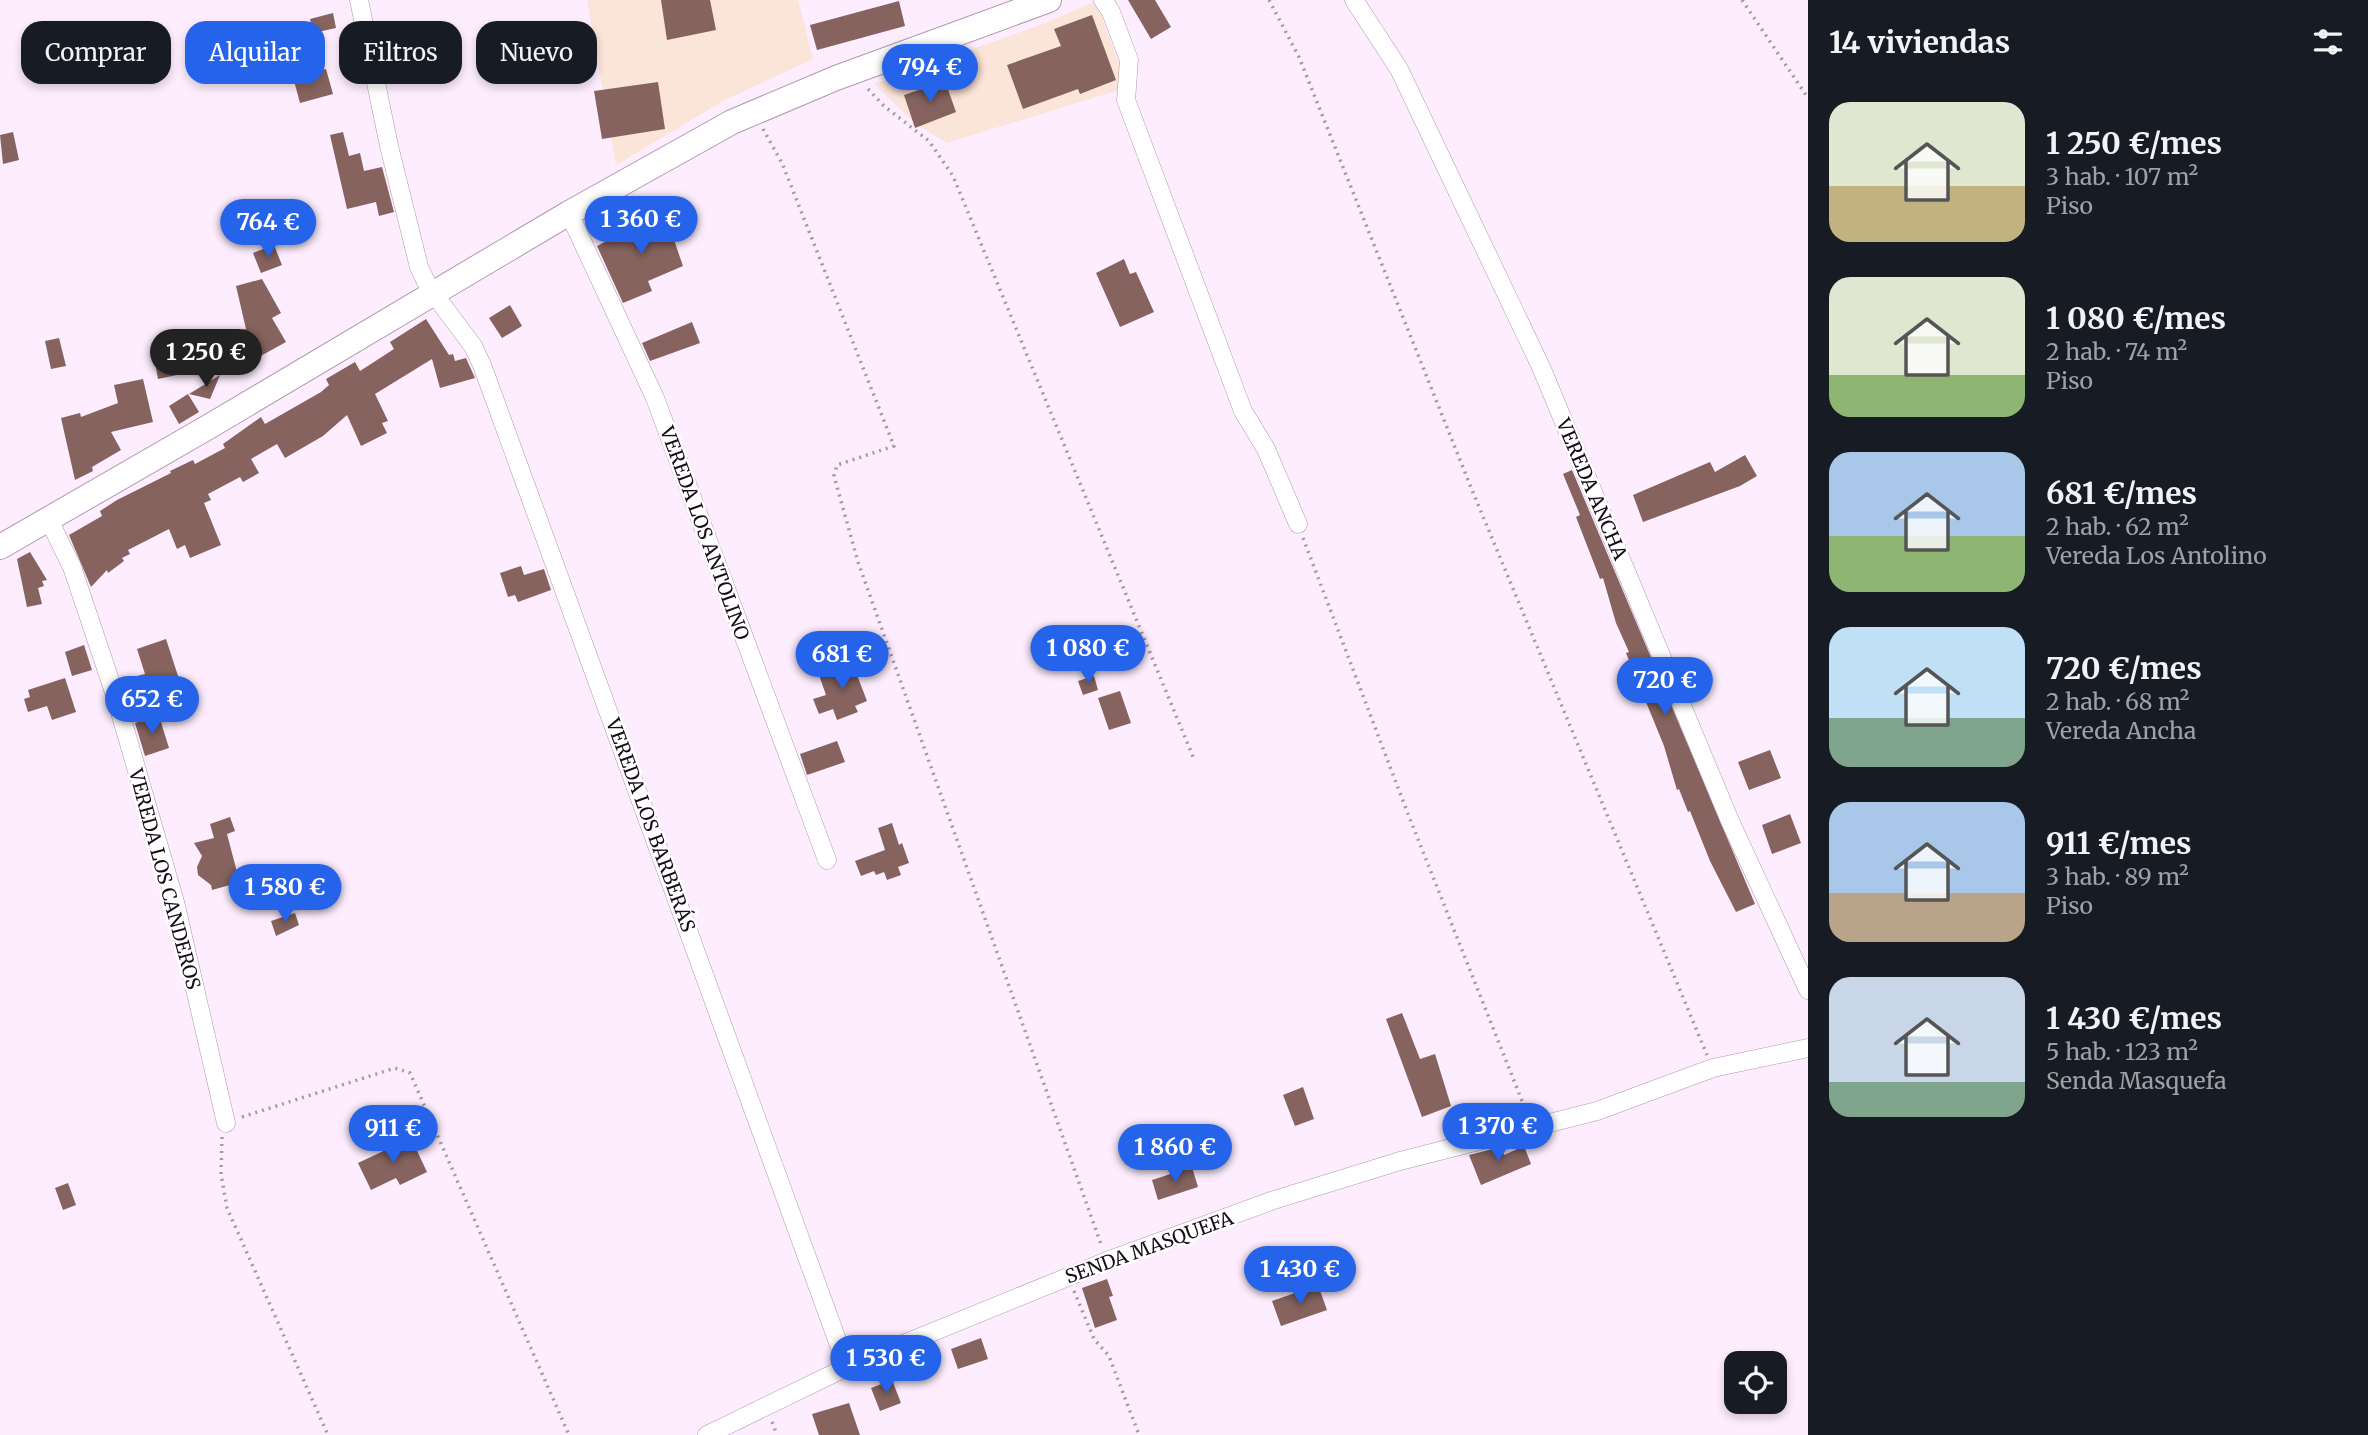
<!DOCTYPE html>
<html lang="es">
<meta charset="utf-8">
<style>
:root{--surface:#171b24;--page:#20242c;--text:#f1f3f6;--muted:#9ea1a6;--accent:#2563eb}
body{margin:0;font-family:Merriweather,serif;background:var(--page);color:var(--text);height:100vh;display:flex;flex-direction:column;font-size:26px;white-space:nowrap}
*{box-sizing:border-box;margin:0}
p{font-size:23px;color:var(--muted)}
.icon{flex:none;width:38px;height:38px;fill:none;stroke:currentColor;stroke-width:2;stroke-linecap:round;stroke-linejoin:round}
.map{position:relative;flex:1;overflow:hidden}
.panel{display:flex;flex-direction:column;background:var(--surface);width:560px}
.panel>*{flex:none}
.top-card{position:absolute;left:21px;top:21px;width:665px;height:63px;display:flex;gap:14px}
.fabs{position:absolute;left:1724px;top:1351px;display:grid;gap:14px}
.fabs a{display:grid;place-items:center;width:63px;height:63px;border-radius:14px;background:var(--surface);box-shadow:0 4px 10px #0003;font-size:35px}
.price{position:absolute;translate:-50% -60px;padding:0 16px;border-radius:24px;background:var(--accent);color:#fff;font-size:23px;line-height:46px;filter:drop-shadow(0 2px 4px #0008)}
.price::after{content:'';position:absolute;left:50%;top:42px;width:21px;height:16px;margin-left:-10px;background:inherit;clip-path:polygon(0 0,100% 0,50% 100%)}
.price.active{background:#222;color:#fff}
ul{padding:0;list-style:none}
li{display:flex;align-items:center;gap:21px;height:175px;padding:0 21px}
li span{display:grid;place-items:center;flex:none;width:196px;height:140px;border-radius:21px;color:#555}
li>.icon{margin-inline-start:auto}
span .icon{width:84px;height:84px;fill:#fffc;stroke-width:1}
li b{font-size:30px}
h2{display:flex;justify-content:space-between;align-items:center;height:84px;padding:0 21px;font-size:30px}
.chip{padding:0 24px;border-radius:21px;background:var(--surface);box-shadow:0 4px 10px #0003;font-size:24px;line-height:63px}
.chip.active{background:var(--accent);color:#fff}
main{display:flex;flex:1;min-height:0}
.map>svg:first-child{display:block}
.commercial{fill:#fbe4d8}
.building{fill:#86635e}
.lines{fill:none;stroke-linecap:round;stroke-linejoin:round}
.street-casing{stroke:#b097b1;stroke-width:19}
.secondary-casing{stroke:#b097b1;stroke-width:26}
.path{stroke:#a598a6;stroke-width:3.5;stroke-dasharray:2 5;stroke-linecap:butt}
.street{stroke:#fff;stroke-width:18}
.secondary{stroke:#fff;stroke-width:24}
.labels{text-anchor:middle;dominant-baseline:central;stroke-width:5;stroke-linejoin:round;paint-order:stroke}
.street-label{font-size:19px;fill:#160d17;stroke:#fff}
</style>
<main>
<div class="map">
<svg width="1808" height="1435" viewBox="0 0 1808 1435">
<rect width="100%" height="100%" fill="#fdedfe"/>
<path class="commercial" d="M587 0H798L813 59 723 101 616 165Z
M1096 1 1123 75 1119 90 947 143 915 123 874 84 1043 24Z"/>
<path class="building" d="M661 0H710L716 30 667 40Z
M1128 0H1155L1171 27 1151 39Z
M899 1 905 26 817 50 810 25Z
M333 13 336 28 313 33 310 19Z
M1092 15 1116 80 1080 94 1078 89 1023 109 1007 65 1061 46 1054 29Z
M326 69 333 94 300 103 293 77Z
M945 81 956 112 915 128 904 95Z
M658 82 665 129 602 139 594 91Z
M13 132 19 160 3 164 0 135Z
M343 132 349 156 360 153 364 171 382 167 394 212 379 216 376 202 347 209 330 135Z
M664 211 683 266 648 281 652 291 623 303 597 246 641 223 640 220Z
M274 245 282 265 261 273 253 253Z
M1124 259 1130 274 1136 272 1154 312 1120 327 1096 273Z
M262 279 281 313 272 318 286 342 257 358 158 379 153 352 185 345 184 341 246 329 236 286Z
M510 305 522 326 502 338 489 318Z
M426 319 449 355 453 354 455 361 466 358 475 378 440 388 432 359 375 394 388 421 382 423 387 433 361 446 347 415 323 436 285 458 277 444 251 459 259 473 243 482 240 477 208 494 211 500 204 503 221 545 190 558 185 545 177 549 169 529 128 550 130 554 122 558 124 561 108 573 107 570 91 587 69 535 102 516 100 511 117 500 171 473 170 471 193 460 195 464 225 448 223 444 261 417 265 424 321 392 329 385 326 379 355 362 360 371 394 349 390 342Z
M692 322 700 343 650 361 642 343Z
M59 338 66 366 51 369 45 341Z
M220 375 210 399 189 394Z
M143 379 153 422 111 432 121 450 92 467 93 471 75 480 61 418 80 413 81 417 118 403 114 385Z
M188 394 199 412 179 424 169 406Z
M1745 455 1757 476 1740 486 1643 522 1633 495 1710 462 1715 472Z
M1572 470 1755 904 1736 912 1710 861 1690 811 1688 812 1679 789 1677 790 1664 746 1626 653 1629 652 1616 623 1603 578 1600 579 1576 517 1580 515 1563 474Z
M30 552 47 580 42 581 44 586 38 588 42 604 27 607 17 559Z
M521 566 524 575 544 569 551 590 518 602 515 595 508 597 500 573Z
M166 639 180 682 146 699 138 686 137 676 145 674 137 649Z
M84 645 92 670 72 676 65 652Z
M861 660 866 672 857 675 867 701 855 706 858 712 837 720 833 709 819 714 813 699 826 695 819 675Z
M1094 676 1098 690 1083 695 1078 681Z
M65 678 76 712 52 720 47 706 28 712 24 699 30 697 28 690Z
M1120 691 1131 723 1109 730 1098 698Z
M159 716 169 748 145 756 135 723Z
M837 741 845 762 807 775 800 754Z
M1770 750 1781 778 1749 790 1738 762Z
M1790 814 1801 843 1772 854 1762 825Z
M230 817 235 831 227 834 237 872 234 873 237 883 212 890 211 885 198 875 197 867 202 856 194 843 214 838 210 824Z
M892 823 899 845 902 843 909 863 898 867 901 875 887 880 884 872 876 875 874 871 861 876 855 861 885 850 878 828Z
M295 913 299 925 276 936 271 921Z
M1402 1013 1420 1059 1435 1054 1451 1106 1422 1117 1386 1019Z
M1303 1087 1314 1119 1295 1126 1283 1095Z
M411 1138 427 1172 400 1185 396 1178 371 1190 358 1163Z
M1524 1146 1531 1164 1481 1185 1469 1155 1501 1147 1504 1155Z
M1192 1167 1198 1187 1158 1200 1152 1180Z
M68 1183 76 1205 63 1210 55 1188Z
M1107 1279 1113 1296 1109 1297 1117 1320 1095 1328 1082 1288Z
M1318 1285 1327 1310 1281 1326 1272 1301Z
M981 1338 988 1359 958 1369 951 1349Z
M892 1380 901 1403 880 1411 871 1388Z
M849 1403 860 1435H819L812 1414Z"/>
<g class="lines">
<defs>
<path id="street" d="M359 0 389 146 419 267 428 286 473 346 482 365 847 1367
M1103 0 1111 12 1129 60 1126 100 1243 411 1266 449 1298 524
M1354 0 1399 69 1541 367 1730 821 1808 990
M569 213 655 398 827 860
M49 520 72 567 115 695 175 902 226 1123
M707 1435 847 1367 1107 1261 1274 1200 1400 1161 1597 1111 1713 1068 1808 1048"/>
<path id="secondary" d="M0 547 210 426 569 213 732 122 836 78 1049 0"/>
</defs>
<use href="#street" class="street-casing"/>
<use href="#secondary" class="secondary-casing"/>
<path class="path" d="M1269 0 1299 57 1472 490 1707 1055
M1742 0 1808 98
M868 89 884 106 929 141 953 176 1194 759
M763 129 782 163 894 446 837 465 834 476 858 562 1102 1247
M1303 538 1408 814 1526 1111
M242 1117 395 1068 410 1073 569 1435
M222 1137 221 1174 227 1208 328 1435
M1074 1291 1094 1339 1109 1356 1139 1435
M772 1422 777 1435"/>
<use href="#street" class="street"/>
<use href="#secondary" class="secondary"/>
</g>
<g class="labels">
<g class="street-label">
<text transform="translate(1592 489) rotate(67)">VEREDA ANCHA</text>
<text transform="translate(705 533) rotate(70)">VEREDA LOS ANTOLINO</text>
<text transform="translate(651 825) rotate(70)">VEREDA LOS BARBERÁS</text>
<text transform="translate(165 879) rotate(75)">VEREDA LOS CANDEROS</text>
<text transform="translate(1149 1247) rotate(-20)">SENDA MASQUEFA</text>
</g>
</g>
</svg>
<div class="fabs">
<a><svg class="icon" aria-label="locate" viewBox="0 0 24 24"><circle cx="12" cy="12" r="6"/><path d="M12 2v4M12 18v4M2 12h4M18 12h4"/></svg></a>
</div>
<b class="price" style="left:930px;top:104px">794 €</b>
<b class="price" style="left:641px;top:256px">1 360 €</b>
<b class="price" style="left:268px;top:259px">764 €</b>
<b class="price active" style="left:206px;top:389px">1 250 €</b>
<b class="price" style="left:1088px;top:685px">1 080 €</b>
<b class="price" style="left:842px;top:691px">681 €</b>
<b class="price" style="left:1665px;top:717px">720 €</b>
<b class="price" style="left:152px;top:736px">652 €</b>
<b class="price" style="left:285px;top:924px">1 580 €</b>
<b class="price" style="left:1498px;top:1163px">1 370 €</b>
<b class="price" style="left:393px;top:1165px">911 €</b>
<b class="price" style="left:1175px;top:1184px">1 860 €</b>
<b class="price" style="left:1300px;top:1306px">1 430 €</b>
<b class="price" style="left:886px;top:1395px">1 530 €</b>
<div class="top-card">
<a class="chip">Comprar</a>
<a class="chip active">Alquilar</a>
<a class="chip">Filtros</a>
<a class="chip">Nuevo</a>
</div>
</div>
<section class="panel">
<h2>14 viviendas<svg class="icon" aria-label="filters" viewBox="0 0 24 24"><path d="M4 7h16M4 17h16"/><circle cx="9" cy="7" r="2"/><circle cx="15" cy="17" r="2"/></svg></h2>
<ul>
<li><span style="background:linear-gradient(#dfe7d0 60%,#c2b280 0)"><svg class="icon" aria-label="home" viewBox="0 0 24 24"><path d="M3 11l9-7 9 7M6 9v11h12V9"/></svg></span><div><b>1 250 €/mes</b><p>3 hab. · 107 m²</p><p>Piso</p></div></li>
<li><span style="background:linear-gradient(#dfe7d0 70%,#8fb573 0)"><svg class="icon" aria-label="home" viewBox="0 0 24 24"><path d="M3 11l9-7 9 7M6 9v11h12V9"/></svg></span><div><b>1 080 €/mes</b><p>2 hab. · 74 m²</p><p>Piso</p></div></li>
<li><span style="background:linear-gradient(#a9c7e8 60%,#8fb573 0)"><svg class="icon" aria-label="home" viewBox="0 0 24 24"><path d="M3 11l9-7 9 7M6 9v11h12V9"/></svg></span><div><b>681 €/mes</b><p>2 hab. · 62 m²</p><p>Vereda Los Antolino</p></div></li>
<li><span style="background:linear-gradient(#bfe0f5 65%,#7fa58c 0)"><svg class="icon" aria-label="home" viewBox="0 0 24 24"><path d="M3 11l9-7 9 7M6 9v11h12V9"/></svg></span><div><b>720 €/mes</b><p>2 hab. · 68 m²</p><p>Vereda Ancha</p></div></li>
<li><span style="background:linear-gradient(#a9c7e8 65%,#b9a48a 0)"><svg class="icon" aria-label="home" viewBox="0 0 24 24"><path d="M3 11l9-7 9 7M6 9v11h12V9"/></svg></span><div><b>911 €/mes</b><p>3 hab. · 89 m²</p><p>Piso</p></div></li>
<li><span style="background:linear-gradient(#c9d6e8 75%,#7fa58c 0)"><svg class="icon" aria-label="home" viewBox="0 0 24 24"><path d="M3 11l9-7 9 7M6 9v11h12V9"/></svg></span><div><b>1 430 €/mes</b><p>5 hab. · 123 m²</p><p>Senda Masquefa</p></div></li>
</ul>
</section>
</main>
